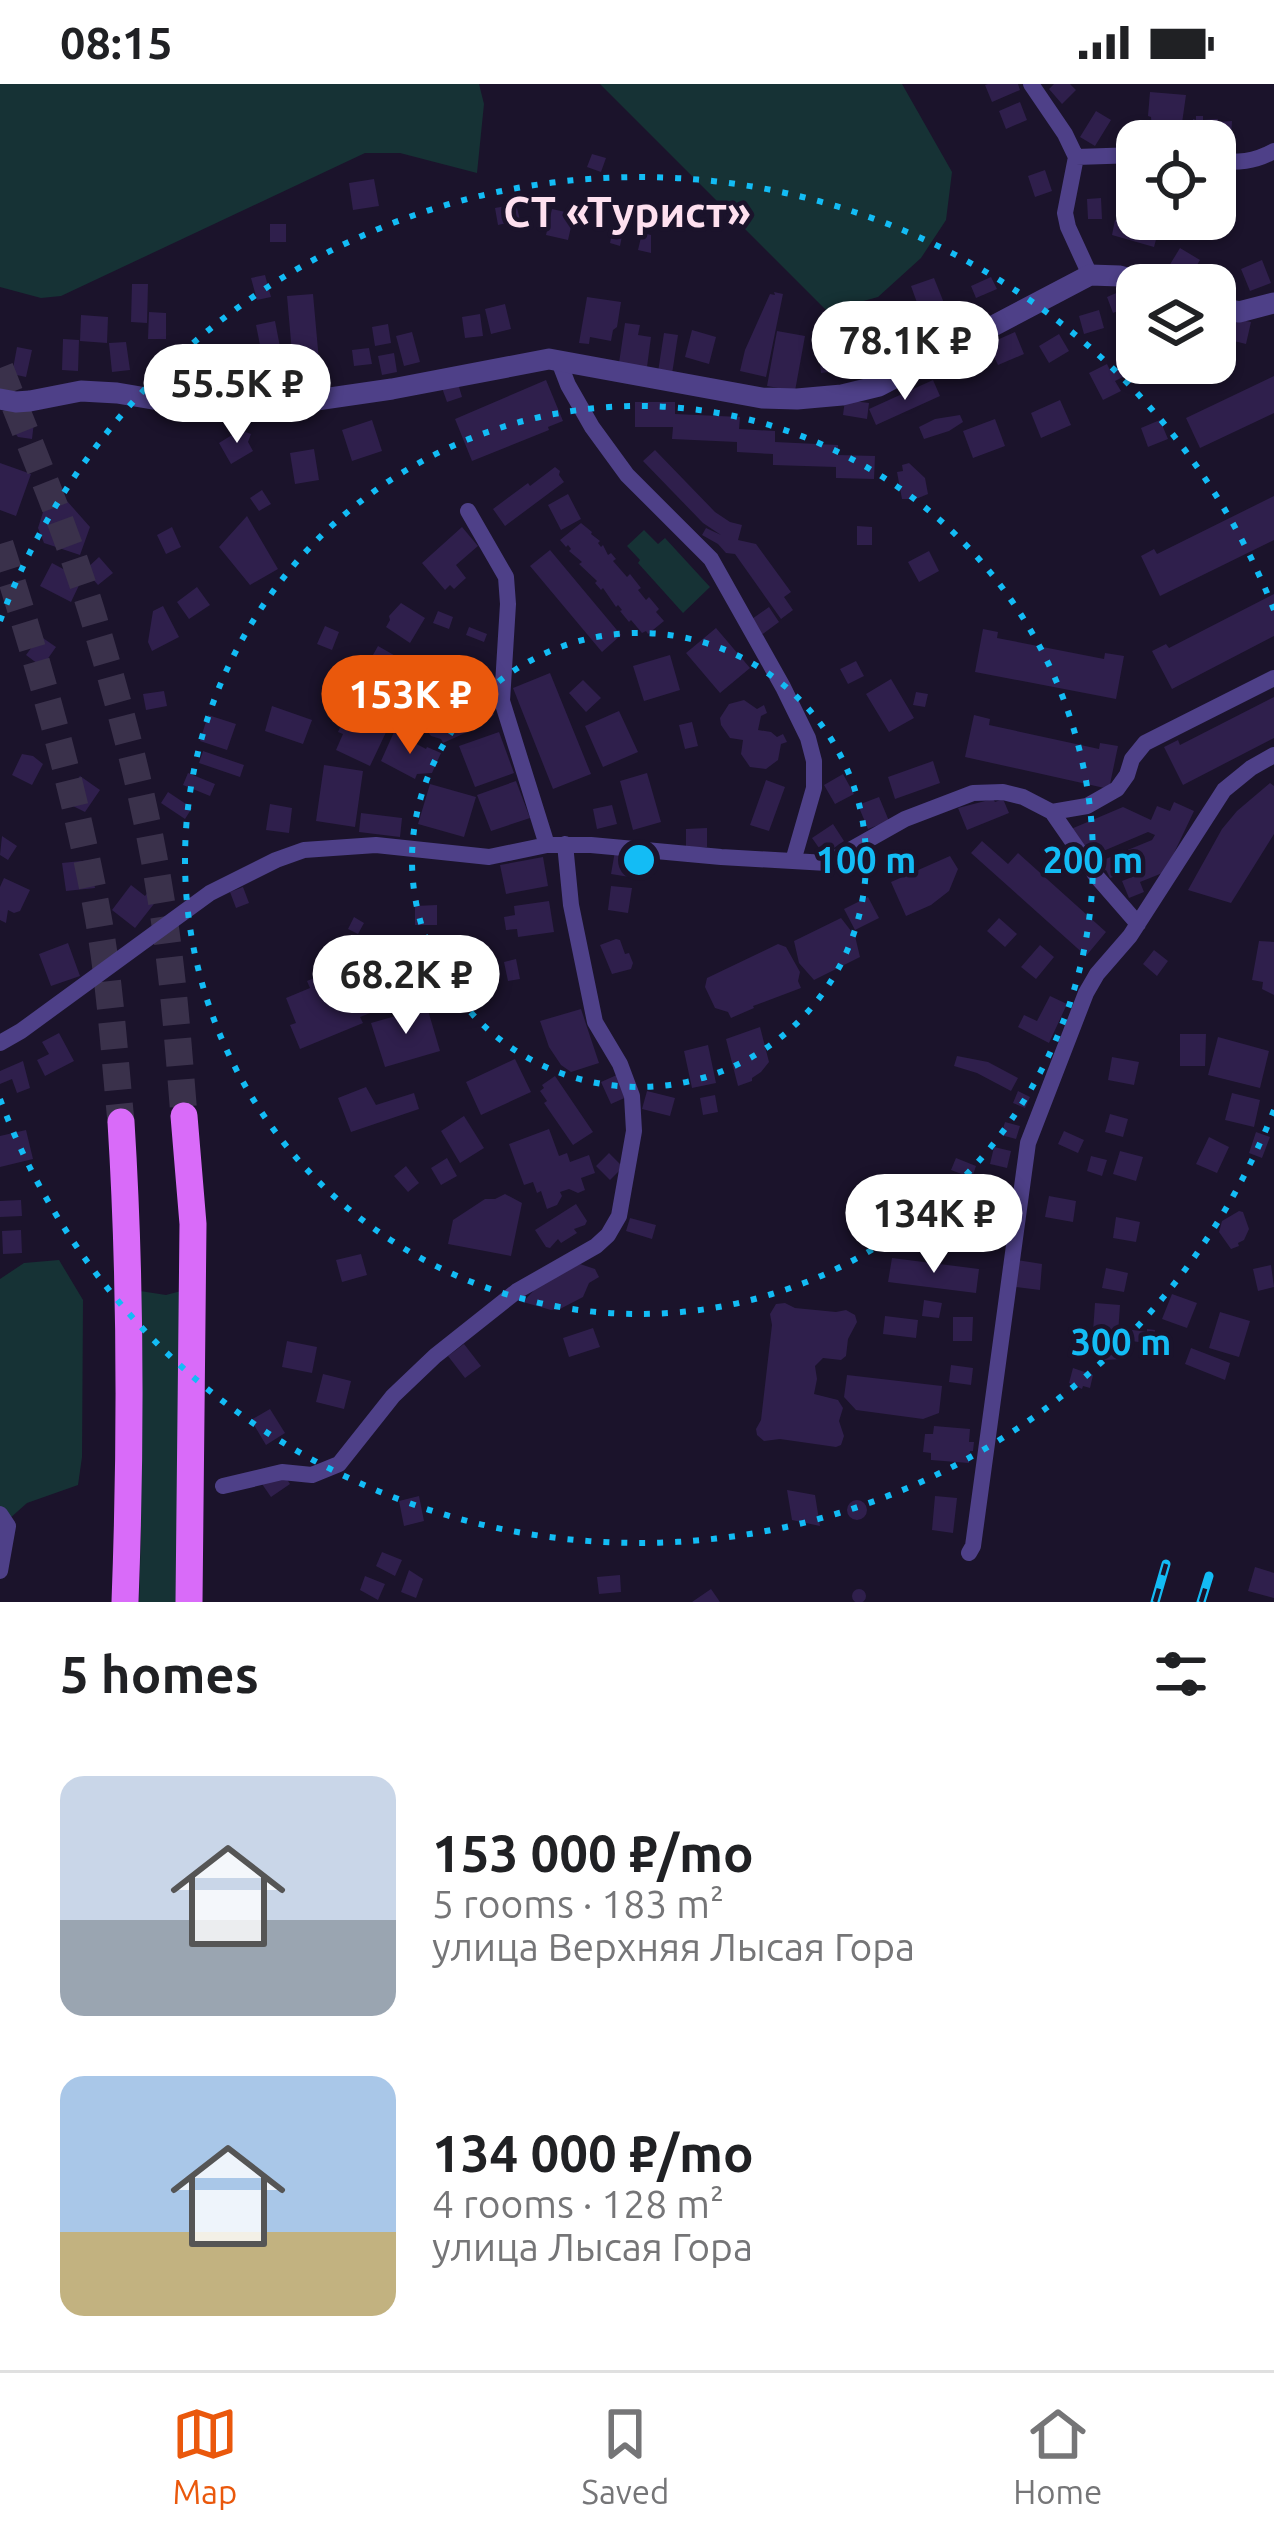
<!DOCTYPE html>
<meta charset="utf-8">
<style>
:root{--surface:#fff;--page:#f2f2f2;--text:#202124;--muted:#757577;--line:#e0e0e0;--accent:#ea580c}
body{margin:0;font-family:Ubuntu,sans-serif;background:var(--page);color:var(--text);height:100vh;display:flex;flex-direction:column;font-size:45px;white-space:nowrap}
*{box-sizing:border-box;margin:0}
p{font-size:39px;color:var(--muted)}
.icon{flex:none;width:66px;height:66px;fill:none;stroke:currentColor;stroke-width:2;stroke-linecap:round;stroke-linejoin:round}
.map{position:relative;height:1518px;overflow:hidden}
.sheet{display:flex;flex-direction:column;background:var(--surface);flex:1}
.sheet>*{flex:none}
.tools{position:absolute;left:1116px;top:36px;display:grid;gap:24px}
.tools a{display:grid;place-items:center;width:120px;height:120px;border-radius:24px;background:var(--surface);box-shadow:0 3px 9px #0004;font-size:60px}
.price{position:absolute;translate:-50% -102px;padding:0 27px;border-radius:42px;background:#fff;color:#222;font-size:39px;line-height:78px;filter:drop-shadow(0 3px 6px #0008)}
.price::after{content:'';position:absolute;left:50%;top:72px;width:36px;height:27px;margin-left:-18px;background:inherit;clip-path:polygon(0 0,100% 0,50% 100%)}
.price.current{background:var(--accent);color:#fff}
ul{padding:0;list-style:none}
li{display:flex;align-items:center;gap:36px;height:300px;padding:0 60px}
li span{display:grid;place-items:center;flex:none;width:336px;height:240px;border-radius:24px;color:#555}
li>.icon{margin-inline-start:auto}
span .icon{width:144px;height:144px;fill:#fffc;stroke-width:1}
li b{font-size:51px}
h2{display:flex;justify-content:space-between;align-items:center;height:144px;padding:0 60px;font-size:51px}
.status{display:flex;justify-content:space-between;align-items:center;height:84px;padding:0 60px;background:var(--surface);direction:ltr}
.status svg{height:33px;fill:currentColor}
.tabs{display:flex;justify-content:space-around;align-items:center;height:168px;border-top:3px solid var(--line);background:var(--surface);font-size:33px;color:var(--muted)}
.tabs a{display:grid;justify-items:center;gap:6px}
.tabs .current{color:var(--accent)}
.map>svg:first-child{display:block}
.green{fill:#163235}
.building{fill:#2f1f4c}
.lines{fill:none;stroke-linecap:round;stroke-linejoin:round}
.primary-tunnel{stroke:#3a314b;stroke-width:27;stroke-dasharray:27 14;stroke-linecap:butt}
.minor{stroke:#4e4088;stroke-width:16}
.tertiary{stroke:#4e4088;stroke-width:21}
.primary{stroke:#d96bf9;stroke-width:27}
.rail-casing{stroke:#13bcf5;stroke-width:9}
.rail{stroke:#1b132b;stroke-width:4.5;stroke-dasharray:14;stroke-linecap:butt}
.ring{fill:none;stroke:#13bcf5;stroke-width:6;stroke-dasharray:6 12}
.labels{text-anchor:middle;dominant-baseline:central;stroke-width:9;stroke-linejoin:round;paint-order:stroke}
.neighbourhood-label{font-size:42px;font-weight:bold;fill:#fee0ef;stroke:#1b132b}
.centre{fill:#13bcf5;stroke:#1b132b;stroke-width:6}
.ring-label{font-size:36px;text-anchor:middle;font-weight:bold;fill:#13bcf5;stroke:#1b132b;stroke-width:9;stroke-linejoin:round;paint-order:stroke}
</style>
<div class="status"><b>08:15</b><svg viewBox="0 0 49 12"><path d="M0 12V9h3v3zM5 12V6h3v6zM10 12V3h3v9zM15 12V0h3v12zM26 1h20v11H26zM47 4h2v5h-2z"/></svg></div>
<div class="map">
<svg width="1274" height="1518" viewBox="0 0 1274 1518">
<rect width="100%" height="100%" fill="#1b132b"/>
<path class="green" d="M0 0H479L484 20 477 89 400 69H365L61 212 41 214 0 203Z
M600 0H902L952 88 946 136 921 174 878 213 827 227Z
M644 446 658 460 665 454 710 503 683 529 638 479 640 476 627 462Z
M59 1176 83 1216 82 1373 78 1401 27 1419 0 1443V1195L24 1179Z
M140 1207 166 1211 181 1207 179 1518H139L141 1448Z"/>
<path class="building" d="M988 0H1018L1020 6 992 18 985 1Z
M1054 0H1070L1076 6 1062 20 1049 5Z
M1150 8 1186 11 1181 46 1177 48 1152 45 1151 33 1148 32Z
M1020 18 1027 36 1006 45 999 27Z
M1096 27 1111 36 1095 62 1080 53Z
M1196 32H1203V36L1218 35 1217 38 1232 37 1231 54 1225 57 1192 53 1193 35 1196 36Z
M592 70 606 74 601 88 587 83Z
M1045 86 1052 107 1035 113 1028 92Z
M374 95 379 122 353 126 349 99Z
M1101 114 1102 135H1088L1087 115Z
M516 120 520 136 498 141 495 124Z
M552 125 574 130 568 156 546 151Z
M1123 131 1161 137 1154 163 1112 151 1115 136 1122 138Z
M270 140H286V158H270Z
M613 145 623 147 620 162 610 159Z
M642 149 651 151V169L638 166Z
M1180 164 1200 176 1186 199 1166 187Z
M1262 176 1271 199 1250 207 1241 185Z
M265 191 271 213 257 216 251 194Z
M991 193 997 205 976 214 971 202Z
M934 194 944 219 920 227 911 202Z
M132 200H148L147 239 131 238Z
M1128 204 1135 220 1113 229 1107 213Z
M774 208 783 210 766 293 740 287 745 266 770 210 775 211Z
M313 210 319 277 293 280 287 212Z
M587 213 621 218 617 243 613 246 611 257 590 253 589 260 579 259Z
M915 218 923 242 913 245 914 248 888 256 879 231Z
M505 220 511 245 491 250 485 225Z
M1099 226 1104 244 1084 250 1079 232Z
M149 228 166 229V255H148Z
M480 230 483 252 465 254 462 233Z
M81 231 108 233 107 259 80 257Z
M1216 231 1251 238 1246 260 1230 256 1228 265 1215 263Z
M275 237 280 263 261 266 256 241Z
M625 239 640 241 638 251 651 253 647 283 619 279Z
M388 240 391 259 375 262 372 243Z
M692 246 716 253 709 280 685 273Z
M777 247 805 252 795 307 767 302Z
M412 248 420 278 404 282 396 252Z
M1015 248 1024 270 998 281 988 260Z
M664 249 678 251 672 290 658 288Z
M1059 250 1069 267 1049 279 1039 262Z
M870 254 879 273 860 282 851 264Z
M63 255 79 256 78 287 62 286Z
M126 258 130 286 112 288 109 259Z
M17 263 32 266 26 293 12 290Z
M369 264 372 280 354 282 352 266Z
M843 264 845 286 821 289 819 267Z
M394 269 397 288 382 291 378 272Z
M1148 279H1187L1185 289Z
M1107 280 1110 286 1124 280 1129 290 1115 297 1121 307 1103 316 1089 289Z
M206 284 225 285V305H205Z
M1274 292V329L1200 364 1186 334Z
M457 296 462 313 447 318 441 301Z
M546 296 563 337 548 343 549 346 472 377 455 335Z
M933 296 940 312 876 341 869 325Z
M845 316 869 319 867 335 843 331Z
M1060 316 1071 341 1041 354 1031 329Z
M635 318H675V330L740 333 739 345 775 347V358L838 361V371L875 372 874 395 836 394V383L773 381V370L737 368V358L672 355 673 343H635Z
M960 331 963 338 949 347 924 355 919 343 935 335Z
M995 335 1005 362 973 374 963 347Z
M12 336 34 338 32 355 18 353 11 344Z
M372 336 382 367 352 377 342 346Z
M1160 336 1168 355 1148 363 1141 344Z
M240 346 251 350 248 358 253 367 231 380 219 359Z
M314 365 319 396 295 400 290 369Z
M655 366 715 428 730 438 742 441 738 456 756 460 791 508 784 513 793 526 781 535 735 470 726 469 718 460 702 451 706 444 721 451 703 439 643 377Z
M0 379 31 390 16 432 0 426Z
M909 379 925 394 928 410 916 415H902L897 388 903 387 902 381Z
M555 383 560 387 559 391 564 398 505 442 493 425 528 399 530 402Z
M262 406 271 420 259 427 250 414Z
M59 408 90 443 80 471 44 459 38 444 49 409Z
M568 410 581 435 561 446 548 421Z
M1274 412V456L1160 512 1141 472 1154 465 1157 470Z
M247 432 278 485 250 501 219 463Z
M581 439 592 448 591 450 600 457 598 459 601 463 603 461 608 471 611 469 616 475 613 477 627 493 630 490 641 504 638 506 646 516 649 513 659 525 656 528 664 537 648 550 646 547 642 549 631 536 629 538 620 527 622 526 618 521 616 523 603 504 601 506 595 499 597 497 579 480 582 478 569 467 571 465 568 461 566 463 560 456Z
M857 442 872 443V461H857Z
M172 443 181 463 166 470 157 451Z
M462 443 478 462 456 481 466 494 454 505 450 501 445 506 422 479Z
M550 466 621 551 602 568 530 482Z
M929 467 939 487 919 498 908 478Z
M99 473 113 489 98 501 85 486Z
M52 479 82 495 71 518 40 502Z
M197 503 210 521 189 535 177 518Z
M1274 510V552L1172 605 1152 567 1166 560 1169 564Z
M401 519 425 534 410 559 386 543 390 536 389 532Z
M163 522 179 553 152 567 148 558 153 527Z
M769 523 779 538 760 552 749 537Z
M438 527 453 533 449 545 433 539Z
M325 542 339 548 332 566 317 560Z
M469 543 487 550 484 558 466 551Z
M716 544 750 584 720 609 686 569Z
M983 545 998 548 997 554 1104 575 1105 569 1124 572 1116 615 975 588Z
M40 552 56 563 42 583 26 571Z
M378 562 399 574 389 590 369 578Z
M670 571 680 606 644 617 633 582Z
M856 577 864 592 848 600 840 585Z
M433 585 456 590 452 605 429 602Z
M550 589 591 690 553 705 513 604Z
M891 595 914 634 889 648 866 610Z
M583 596 601 614 586 628 569 609Z
M374 597 394 608 385 625 365 613Z
M456 604 459 610 473 604 475 609 483 606 494 631 474 640 476 644 443 659 441 655 431 652 423 641 421 630 425 618Z
M164 607 167 622 146 626 143 610Z
M916 608 928 610 925 623 913 621Z
M1274 613V654L1183 701 1164 663 1178 656 1180 661Z
M744 616 757 625 764 621 767 629 761 632 758 646 771 648 777 653 783 650 787 658 781 660 778 676 766 685 750 683 741 670 743 656 730 654 721 641 720 634 729 620Z
M272 622 312 636 303 660 265 647Z
M349 623 389 642 370 682 336 666 343 650 338 648Z
M619 627 638 668 603 683 585 642Z
M208 631 236 640 227 666 200 657Z
M974 631 990 635 989 641 1099 665 1100 659 1118 662 1109 705 965 673Z
M692 638 698 662 685 665 679 641Z
M394 648 426 665 427 663 441 669 432 689 417 690 415 695 381 677Z
M499 648 514 689 475 703 459 662Z
M203 667 244 681 240 693 199 679Z
M22 670 33 672 43 680 32 701 12 691Z
M933 677 940 699 895 715 888 693Z
M324 681 363 687 355 743 316 737Z
M188 689 215 700 210 712 183 701Z
M647 689 661 738 633 746 620 697Z
M843 690 854 710 835 720 824 701Z
M80 692 100 706 85 728 69 720 64 713Z
M766 696 785 703 769 747 750 741Z
M516 697 530 734 491 747 477 711Z
M1270 699 1274 702V750L1231 819 1188 806 1222 745 1237 727Z
M430 700 476 713 464 753 418 740Z
M168 708 192 724 185 735 161 719Z
M879 713 889 737 868 745 858 721Z
M993 715 995 718 1003 715 1009 729 967 746 958 724Z
M1174 718 1194 727 1165 788 1140 798 1144 808 1129 814 1122 797 1137 791 1135 786 1110 794 1106 786 1095 790 1091 781 1152 756 1155 751 1148 748 1101 768 1094 769 1092 765 1084 768 1071 745 1123 723 1151 736 1157 722 1170 727Z
M270 720 292 724 289 749 266 746Z
M612 721 617 740 597 745 593 725Z
M361 729 402 734 400 753 359 748Z
M833 740 844 757 824 771 812 754Z
M707 744V763L686 764V745Z
M2 752 17 762 8 776 0 771Z
M982 757 1008 780 1018 769 1106 848 1086 872 971 769Z
M615 767 640 771 636 794 611 790Z
M950 772 958 785 949 807 931 821 906 832 891 798Z
M543 773 548 802 506 810 500 781Z
M91 776 95 804 66 807 62 779Z
M4 794 30 806 20 827 14 829 8 826 6 839 0 836V803Z
M131 801 145 812 148 808 157 816 135 844 112 826Z
M611 802 632 804 628 829 608 826Z
M243 803 249 819 236 824 230 808Z
M868 813 879 834 855 846 844 825Z
M549 817 554 848 518 853 517 845 506 846 504 833 515 831 514 822Z
M437 821V841H415V822Z
M354 833 364 839 358 850 348 845Z
M841 834 855 852 860 873 814 896 799 879 794 857Z
M999 834 1017 850 1005 863 987 847Z
M616 855 620 856 625 870 629 869 633 879 631 885 612 890 600 861Z
M1259 857 1274 858V911L1262 905 1263 898 1252 896Z
M68 859 80 892 51 902 39 870Z
M778 860 786 863 800 888 798 897 801 904 753 922 754 924 731 934 728 928 715 924 705 903 707 894Z
M1040 861 1054 873 1036 895 1021 883Z
M1154 866 1168 877 1157 892 1143 880Z
M516 875 520 895 508 897 504 878Z
M358 876 378 926 360 933 363 939 300 965 290 941 296 939 286 914 310 904 307 897Z
M1050 912 1067 920 1049 959 1018 943 1024 931 1037 937Z
M427 923 440 967 385 983 371 939Z
M581 925 599 979 571 988 561 981 549 963 540 937Z
M760 943 769 978 761 988 752 994V997L738 1002 726 955Z
M59 949 74 977 45 992 37 976 49 970 42 958Z
M1180 950H1206L1205 982H1180Z
M1218 953 1269 967 1260 1004 1208 991Z
M708 961 716 999 692 1004 684 967Z
M957 972 988 978 1018 994 1011 1007 977 989 954 982Z
M1112 973 1139 978 1134 1001 1108 996Z
M515 975 531 1008 481 1031 466 998Z
M23 977 30 1004 17 1009 12 995 0 1000V987Z
M619 990 629 1012 611 1020 601 998Z
M555 992 593 1048 573 1061 544 1019 547 1017 540 1007 544 1004 542 1001Z
M366 1003 376 1021 414 1009 419 1025 351 1048 338 1014Z
M647 1007 675 1014 670 1032 642 1025Z
M1018 1007 1030 1013 1025 1024 1013 1019Z
M1232 1009 1260 1016 1254 1043 1225 1036Z
M715 1011 718 1028 703 1031 700 1014Z
M1110 1030 1128 1035 1123 1053 1105 1048Z
M464 1032 484 1064 460 1079 441 1047Z
M1005 1038 1020 1042 1016 1055 1001 1051Z
M549 1045 559 1072 567 1069 570 1078 589 1071 595 1089 581 1094 585 1106 578 1109 569 1105 560 1108 562 1112 557 1121 547 1125 541 1107 537 1109 533 1098 524 1101 509 1060Z
M26 1046 33 1075 0 1083V1052Z
M1064 1047 1084 1056 1078 1069 1058 1060Z
M1256 1048 1270 1053 1262 1074 1249 1069Z
M1209 1053 1229 1063 1217 1089 1196 1080Z
M994 1063 1011 1067 1007 1084 990 1080Z
M1120 1067 1143 1073 1136 1097 1113 1090Z
M609 1069 623 1083 610 1096 596 1082Z
M1091 1072 1107 1076 1102 1092 1087 1087Z
M447 1074 457 1092 441 1101 431 1084Z
M956 1074 976 1082 972 1094 951 1086Z
M406 1082 419 1099 408 1108 394 1092Z
M977 1096 998 1102 992 1123 971 1117Z
M505 1110 522 1119 511 1172 448 1160 453 1136 485 1115H495Z
M1049 1112 1076 1117 1073 1138 1045 1133Z
M21 1116 22 1132 0 1133V1117Z
M576 1120 587 1137 585 1141 574 1145 577 1149 561 1159 558 1155 550 1164 546 1163 535 1146Z
M911 1121 933 1126 931 1138 908 1133Z
M1239 1127 1243 1128 1249 1145 1244 1156 1238 1159 1239 1162 1231 1165 1219 1148 1222 1137Z
M966 1130 991 1134 988 1155 963 1151Z
M1116 1133 1140 1138 1136 1158 1113 1154Z
M630 1134 656 1141 652 1155 626 1147Z
M21 1146 22 1169 3 1170 2 1147Z
M361 1170 367 1191 342 1198 336 1176Z
M892 1174 979 1185 976 1209 888 1198Z
M1017 1176 1042 1180 1040 1206 1015 1203Z
M580 1180 595 1185 599 1193 589 1199 583 1213 560 1225 551 1226 523 1218 537 1203Z
M1271 1181 1274 1203 1258 1207 1253 1185Z
M1106 1184 1128 1189 1124 1208 1102 1204Z
M1172 1210 1197 1219 1187 1244 1162 1235Z
M924 1216 942 1219 939 1234 922 1232Z
M785 1219 795 1224 836 1228 846 1226 855 1231 857 1238 848 1255 846 1272 841 1276 823 1274 815 1282 817 1295 814 1310 838 1316 843 1324 839 1337 844 1352 841 1361 836 1363 780 1355 764 1357 757 1351 756 1345 761 1336 772 1241 770 1230 776 1220Z
M1095 1219 1120 1221 1118 1250 1093 1248Z
M1220 1228 1250 1237 1239 1273 1209 1264Z
M885 1232 918 1236 916 1254 883 1250Z
M953 1233H973L972 1257H953Z
M593 1244 600 1263 569 1273 563 1254Z
M1126 1245 1147 1248V1245L1155 1246 1153 1263 1146 1262V1259L1124 1256Z
M287 1257 317 1263 312 1289 282 1283Z
M1104 1259H1124V1275L1104 1276Z
M464 1260 481 1282 465 1294 448 1272Z
M1191 1264 1230 1279 1225 1296 1185 1280Z
M951 1281 973 1284 971 1301 949 1298Z
M1073 1284 1093 1291 1090 1304 1083 1302 1082 1305 1069 1299Z
M323 1290 351 1297 344 1325 316 1318Z
M847 1291 942 1302 939 1329 923 1335 856 1326 844 1313Z
M270 1325 285 1349 266 1361 251 1336Z
M934 1342 970 1345 969 1358H974L973 1367H970L969 1379 931 1376V1369L923 1368 925 1350H933Z
M285 1392 290 1400 271 1413 262 1400Z
M787 1406 815 1411 820 1442 792 1436Z
M419 1412 424 1437 404 1442 399 1417Z
M935 1412 957 1414 953 1449 932 1446Z
M847 1426a10 10 0 1 1 20 0a10 10 0 1 1-20 0Z
M382 1468 402 1476 395 1492 376 1482Z
M1255 1483 1274 1489V1514L1248 1507Z
M409 1486 423 1495 416 1514 401 1508Z
M620 1491 621 1508 599 1510 597 1493Z
M365 1492 385 1500 378 1516 360 1506Z
M852 1512a7 7 0 1 1 14 0a7 7 0 1 1-14 0Z
M711 1505 720 1518H692Z"/>
<g class="lines">
<path class="primary-tunnel" d="M0 284C34 371 72 459 98 549 124 636 147 725 161 815 173 887 178 959 184 1032
M0 460C39 581 74 702 97 827 110 896 114 968 121 1038"/>
<path class="minor" d="M1031 0 1065 50 1076 73 1065 129 1068 143 1090 191
M1076 73 1137 71
M1215 77C1238 79 1254 78 1274 67
M558 275 568 301 592 343 627 391 711 475 783 603 808 654 814 677V704L793 777
M468 427 506 493 508 520 502 617 547 761
M1052 728 1097 793 1138 840
M0 959 21 947 210 809 276 776 304 766 376 761 489 773 547 761H591L721 773 827 779 905 735 973 709 1003 708 1023 713 1052 728 1087 722 1117 705 1127 691 1132 675 1145 659 1274 594
M223 1402 282 1388 312 1391 339 1380 393 1312 435 1272 517 1207 596 1162 608 1151 619 1132 634 1047 632 1012 620 980 595 938 571 821 565 760
M0 1430 8 1442 0 1487
M969 1469 973 1462 1028 1059 1086 909 1097 890 1130 852 1224 706 1251 684 1274 671"/>
<path class="tertiary" d="M1215 222 1239 228 1274 219
M0 315 16 318 30 317 81 307 117 309 194 322 282 321 392 305 549 275 762 314 797 315 842 311 879 302 1090 191 1120 192 1152 201"/>
<path class="primary" d="M184 1032 193 1140 189 1518
M121 1038C131 1198 131 1358 125 1518"/>
<defs>
<path id="rail" d="M1155 1518 1166 1480
M1201 1518 1209 1492"/>
</defs>
<use href="#rail" class="rail-casing"/>
<use href="#rail" class="rail"/>
</g>
<g class="ring">
<circle cx="639" cy="776" r="227"/>
<circle cx="639" cy="776" r="454"/>
<path d="M1274 1026A682 682 0 0 1 0 1015M0 537A682 682 0 0 1 1274 526"/>
</g>
<g class="labels">
<g class="neighbourhood-label">
<text x="627" y="127">СТ «Турист»</text>
</g>
</g>
<circle cx="639" cy="776" r="18" class="centre"/>
<g class="ring-label">
<text x="866" y="789">100 m</text>
<text x="1093" y="789">200 m</text>
<text x="1121" y="1271">300 m</text>
</g>
</svg>
<div class="tools">
<a><svg class="icon" aria-label="locate" viewBox="0 0 24 24"><circle cx="12" cy="12" r="6"/><path d="M12 2v4M12 18v4M2 12h4M18 12h4"/></svg></a>
<a><svg class="icon" aria-label="layers" viewBox="0 0 24 24"><path d="M12 4l9 5-9 5-9-5zM3 14l9 5 9-5"/></svg></a>
</div>
<b class="price" style="left:905px;top:319px">78.1K ₽</b>
<b class="price" style="left:237px;top:362px">55.5K ₽</b>
<b class="price current" style="left:410px;top:673px">153K ₽</b>
<b class="price" style="left:406px;top:953px">68.2K ₽</b>
<b class="price" style="left:934px;top:1192px">134K ₽</b>
</div>
<section class="sheet">
<h2>5 homes<svg class="icon" aria-label="filters" viewBox="0 0 24 24"><path d="M4 7h16M4 17h16"/><circle cx="9" cy="7" r="2"/><circle cx="15" cy="17" r="2"/></svg></h2>
<ul>
<li><span style="background:linear-gradient(#c9d6e8 60%,#9aa5b1 0)"><svg class="icon" aria-label="home" viewBox="0 0 24 24"><path d="M3 11l9-7 9 7M6 9v11h12V9"/></svg></span><div><b>153 000 ₽/mo</b><p>5 rooms · 183 m²</p><p>улица Верхняя Лысая Гора</p></div></li>
<li><span style="background:linear-gradient(#a9c7e8 65%,#c2b280 0)"><svg class="icon" aria-label="home" viewBox="0 0 24 24"><path d="M3 11l9-7 9 7M6 9v11h12V9"/></svg></span><div><b>134 000 ₽/mo</b><p>4 rooms · 128 m²</p><p>улица Лысая Гора</p></div></li>
</ul>
</section>
<nav class="tabs">
<a class="current"><svg class="icon" aria-label="map" viewBox="0 0 24 24"><path d="M3 6l6-2 6 2 6-2v14l-6 2-6-2-6 2zM9 4v14M15 6v14"/></svg>Map</a>
<a><svg class="icon" aria-label="saved" viewBox="0 0 24 24"><path d="M7 4h10v16l-5-4-5 4z"/></svg>Saved</a>
<a><svg class="icon" aria-label="home" viewBox="0 0 24 24"><path d="M3 11l9-7 9 7M6 9v11h12V9"/></svg>Home</a>
</nav>
